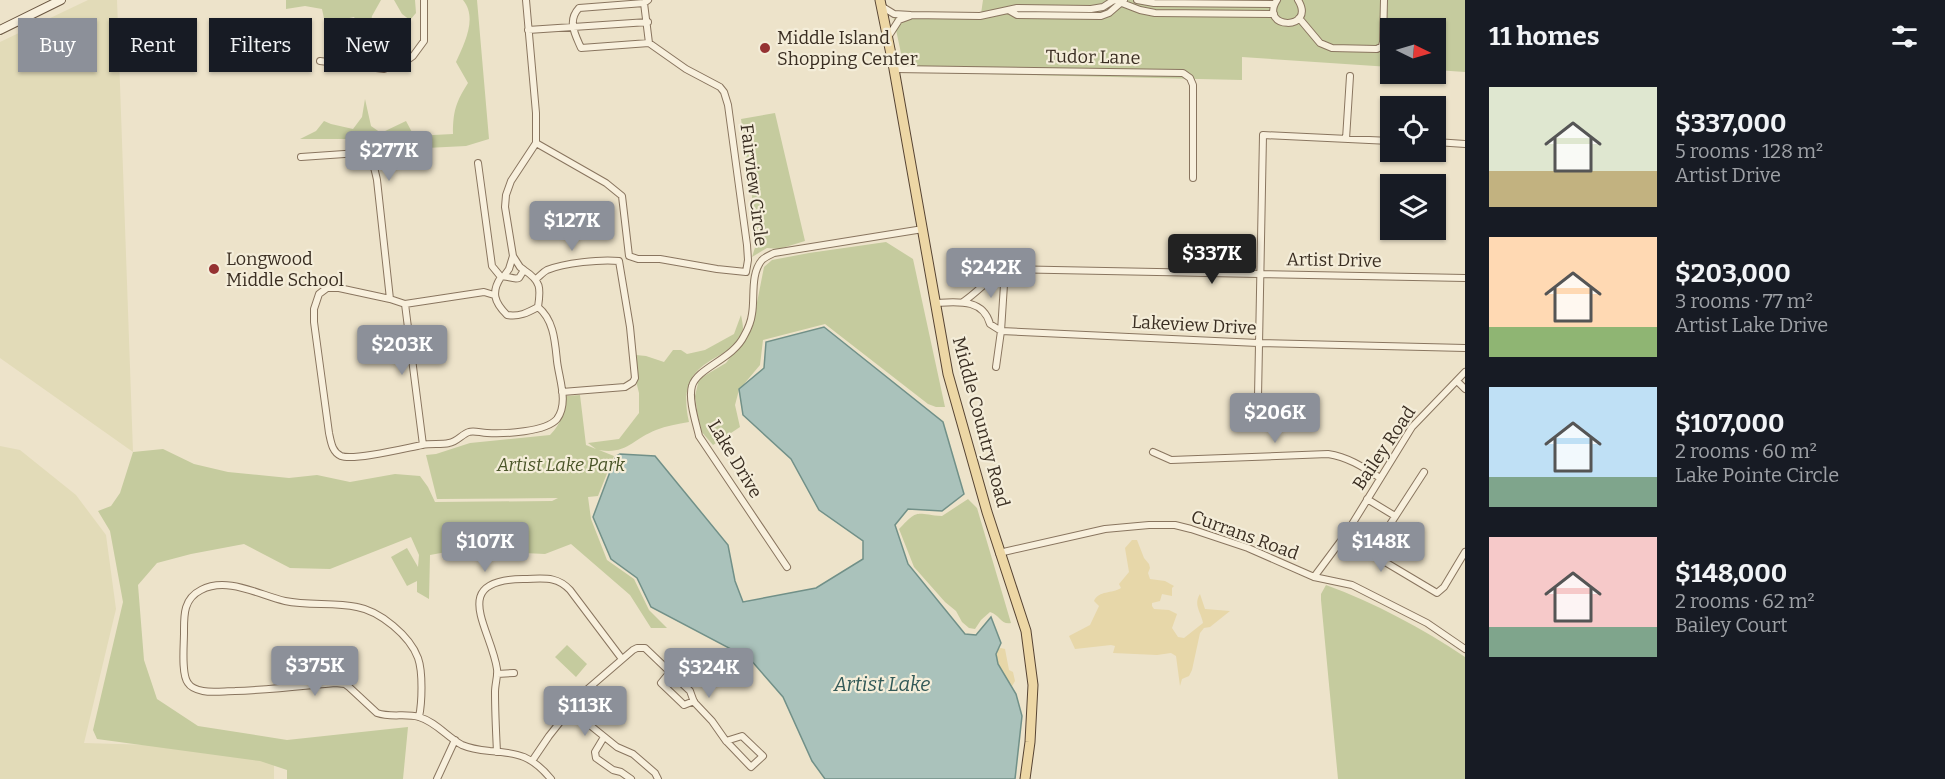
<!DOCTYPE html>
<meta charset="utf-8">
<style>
:root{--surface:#171b24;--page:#20242c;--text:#f1f3f6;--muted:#9ea1a6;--accent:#8c9099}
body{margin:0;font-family:Bitter,serif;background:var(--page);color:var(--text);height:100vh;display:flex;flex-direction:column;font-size:22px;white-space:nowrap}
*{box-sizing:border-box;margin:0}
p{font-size:20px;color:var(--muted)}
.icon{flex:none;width:33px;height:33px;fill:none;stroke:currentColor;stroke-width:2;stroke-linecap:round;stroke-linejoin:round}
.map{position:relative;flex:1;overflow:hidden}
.details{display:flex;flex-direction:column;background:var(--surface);width:480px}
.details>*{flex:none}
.banner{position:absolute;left:18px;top:18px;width:570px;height:54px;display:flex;gap:12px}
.needle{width:39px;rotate:95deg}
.controls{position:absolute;left:1380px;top:18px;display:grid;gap:12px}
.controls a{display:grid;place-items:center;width:66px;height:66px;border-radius:0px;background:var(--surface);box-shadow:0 2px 4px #0004;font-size:30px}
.price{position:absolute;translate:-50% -51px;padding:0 14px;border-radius:6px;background:var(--accent);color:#fff;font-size:20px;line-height:39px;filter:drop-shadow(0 2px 3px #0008)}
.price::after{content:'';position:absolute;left:50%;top:36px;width:18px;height:14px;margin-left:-9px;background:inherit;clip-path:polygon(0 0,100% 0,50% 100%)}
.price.current{background:#222;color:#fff}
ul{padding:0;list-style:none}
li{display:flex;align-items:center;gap:18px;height:150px;padding:0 24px}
li span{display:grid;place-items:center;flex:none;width:168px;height:120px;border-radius:0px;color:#555}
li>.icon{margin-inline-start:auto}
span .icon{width:72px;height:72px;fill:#fffc;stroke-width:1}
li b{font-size:26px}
h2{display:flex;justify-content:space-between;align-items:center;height:72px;padding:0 24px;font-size:26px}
.tag{padding:0 21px;border-radius:0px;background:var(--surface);box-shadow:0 2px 4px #0004;font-size:21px;line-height:54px}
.tag.current{background:var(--accent);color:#fff}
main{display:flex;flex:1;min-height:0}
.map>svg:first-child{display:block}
.farmland{fill:#e2dbb8}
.green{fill:#c5cb9e}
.sand{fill:#e7d7a9}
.water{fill:#aac2bb;stroke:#719088;stroke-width:1.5}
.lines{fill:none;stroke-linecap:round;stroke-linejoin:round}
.street-casing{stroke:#89755f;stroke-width:8}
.secondary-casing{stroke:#6b5742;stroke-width:10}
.primary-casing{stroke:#574433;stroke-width:11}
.street{stroke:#f8f0dd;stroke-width:6}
.secondary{stroke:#f8f0dd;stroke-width:8}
.primary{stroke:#edd7a5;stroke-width:9}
.poi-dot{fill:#953232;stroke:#f4edd9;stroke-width:2}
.labels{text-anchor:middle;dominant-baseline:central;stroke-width:4.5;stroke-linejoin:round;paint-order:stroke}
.poi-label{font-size:18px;fill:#3a2e22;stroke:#f4edd9;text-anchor:start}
.street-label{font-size:18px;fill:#3a2e22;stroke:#f4edd9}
.park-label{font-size:18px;font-style:italic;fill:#4a5529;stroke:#f4edd9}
.water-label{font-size:20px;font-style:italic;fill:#325957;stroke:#f4edd9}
</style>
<main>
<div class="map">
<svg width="1465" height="779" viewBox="0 0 1465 779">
<rect width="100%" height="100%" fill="#ede3ca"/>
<path class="farmland" d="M88 0H117L133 452 0 358V42Z
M0 446 20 450 76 495 106 535 116 609 84 743 152 745 274 759V779H0Z"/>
<path class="green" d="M286 0H390H381L372 16 366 52 365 35 354 17 325 23 322 9 305 6 286 9Z
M394 0H415L416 13 410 20 402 14Z
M463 0H477L489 139 466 146 386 150 355 139H300L316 131 324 121 331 124 353 129 362 117 365 99 371 126 381 133 406 121 414 136 453 134C453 111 456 102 468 83L456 62C464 44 478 18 463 0Z
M983 0H1465V72L1436 70V28H1390V67L1242 57V80L905 72 892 11 981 14Z
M775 113 805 241 779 249 767 248 752 257 758 238 741 119Z
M886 242 913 259 945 407H936L928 404 825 324 763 340 760 365 739 390 735 405 740 427 713 445 700 430 695 396 699 379 726 363 752 328 764 267 772 260 809 253Z
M741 315C742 320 743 325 743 329 741 363 672 351 689 422 678 424 666 426 656 430 633 439 626 455 599 450L614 456 598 496 588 497 591 519 607 560 634 579 649 610 667 628H651L630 595 571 544 545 554 479 551 474 547 430 555 429 599 417 592V581L407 586 391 557 407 548 418 567 419 555 411 537 330 569 290 568 244 544 191 554 157 563 138 585 144 660 157 699 198 726 287 740 408 727 403 779H287V770L260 761 97 739 93 730 123 602 110 531 98 511 111 506 120 493 133 452 163 449 194 464 228 472 289 478 317 475 350 482 395 474 420 476 428 487 435 502 552 501 558 498 437 499 426 455 436 454 470 443 550 435C562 423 564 412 566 396L580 395 586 445 596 449 588 443 619 439 639 413V393L636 381V355L646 356 664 362 673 350H681L687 354 705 350 734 334Z
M968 499 977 508 1011 623C1001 625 1000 615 990 612L981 620 975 629 969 628 962 622 956 611 945 602 914 567 899 529C919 508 915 514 942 516Z
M1326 585C1375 603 1422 628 1465 657V779H1338L1321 600V594Z
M567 645 587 664 576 677 555 657Z"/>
<path class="sand" d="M1132 540H1137L1144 558 1149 564 1150 568 1148 573 1150 579 1165 581 1174 586 1172 588V596L1162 594 1160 601 1152 603V606L1154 609 1169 610 1177 614 1172 628 1178 637 1184 638 1203 623C1201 612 1193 605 1200 594L1205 609 1230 611 1210 627 1204 628 1200 633 1192 670 1189 676 1182 679 1180 686 1176 656 1171 653 1157 655 1113 653 1115 646 1111 645 1075 649 1069 636 1090 625 1099 606 1094 601C1099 590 1112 594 1121 588L1119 584 1129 572 1125 548Z
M1001 648 1005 649 1009 670 1013 672 1015 681 1011 688C1005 677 993 662 998 649Z"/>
<path class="water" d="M824 327 943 422 964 494 942 511 908 509 895 525 908 564 965 634 976 635 991 617 1001 643 996 654 998 664 1016 694 1022 716 1015 779H825L812 761 783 697 750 659 651 607 637 578 611 559 593 517 616 456 620 454 655 456 728 545 735 581 743 602 816 588 863 559V541L819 510 791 459 743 415 739 389 764 368 766 342Z"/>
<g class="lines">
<defs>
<path id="street" d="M1114 0 1140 10 1155 13 1274 14
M1137 0 1154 3 1274 4
M1277 0C1258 30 1317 31 1298 0
M644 3 649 43
M881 6 894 14 911 15 980 16 1017 8 1091 9 1103 7 1114 0
M1010 11 1017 15 1101 16 1109 13 1124 0
M1299 18 1320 43 1332 48 1377 49 1382 46 1383 42 1384 0
M528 30 648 22
M888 37 899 20 910 16
M320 61 384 69 406 61 413 56 424 41V0
M894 69 1183 73 1190 78 1193 85V178
M1346 139 1350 76
M1436 142 1465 144
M536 143 606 183 622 196 629 256 638 259H660L717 269 746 272 748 260 747 245 728 105 724 92 720 87 686 69 649 43 581 48C575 34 567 21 579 8L644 3 648 0
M301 157 359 153C373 157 374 166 377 180L390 299
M478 163 492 266 501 277
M513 256 505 207 506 195 511 181 536 143V113L526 0
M524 270C541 281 541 288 538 307 527 313 519 317 507 315 494 302 491 292 501 277 507 275 512 280 519 278Z
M504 276 509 269 513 256 520 267 524 270
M536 279C540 276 543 272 547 270 564 263 601 259 619 261L630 327 635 378 633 382 625 387 562 392
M494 295 484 292 405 304 390 299 339 288H327L319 294 314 309V322L329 433C331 442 332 452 341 456 354 461 406 448 422 445 431 443 441 445 449 443 457 442 462 434 469 432 474 430 481 433 487 433 504 434 546 432 557 419 569 403 559 379 557 361 555 342 554 320 538 307
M963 302C978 292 989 278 1005 269L1465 278
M935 303C957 302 983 298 990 324L1001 331 1258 343 1465 348
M405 304 423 445
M996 367 1001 331 1005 269
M1458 382 1465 389
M1258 397 1263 135 1390 141
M1153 452 1171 460 1328 454C1348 457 1363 467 1380 478
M1424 472 1378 543 1376 552 1385 562 1437 593 1444 587 1465 552
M1367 499 1395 516
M999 553 1105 529 1149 525H1175L1191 529 1248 548 1314 577 1352 585 1427 623 1465 649
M787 567 699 436C696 423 688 399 692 386 697 368 733 359 744 336 748 329 751 322 752 314 755 298 750 274 762 260 765 257 770 255 774 253L923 229
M1314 577 1346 534 1412 427 1465 372
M670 672 661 683 684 705 694 701
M497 674 514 673
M567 712 591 726 617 747 633 754 655 773 658 779
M419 717C422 703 423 672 418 658 410 636 380 611 357 607 334 602 309 606 285 601 259 595 227 576 201 590 183 599 184 616 184 633 184 645 181 674 188 683 191 688 198 690 203 691 213 693 225 691 235 691 269 690 302 686 335 683L345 684 349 687 377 713C391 718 405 713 419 717 436 722 447 737 462 745 471 749 480 750 490 751 519 753 532 756 551 779
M604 737 595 752 596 758 613 770 621 772 631 779
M497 752C496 732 495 712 495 692 495 684 498 676 497 669 491 628 448 580 523 579 542 579 556 575 570 590L622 659
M532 761 549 736 583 693 633 650 637 648H645L690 691 694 702 712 721 726 741 729 744 751 767 763 756 742 736 726 741
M437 779 455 740"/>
<path id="secondary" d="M0 30 61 0"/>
<path id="primary" d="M880 0 894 69 948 374 987 512 1026 631 1033 685 1030 742 1025 779"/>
</defs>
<use href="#street" class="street-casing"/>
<use href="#secondary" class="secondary-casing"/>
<use href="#primary" class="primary-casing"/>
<use href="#street" class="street"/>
<use href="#secondary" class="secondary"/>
<use href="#primary" class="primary"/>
</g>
<g class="poi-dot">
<circle cx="765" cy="48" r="6"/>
<circle cx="214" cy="269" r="6"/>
</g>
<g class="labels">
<g class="poi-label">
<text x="777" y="38">Middle Island<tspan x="777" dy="21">Shopping Center</tspan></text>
<text x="226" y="259">Longwood<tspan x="226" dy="21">Middle School</tspan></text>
</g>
<g class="street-label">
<text transform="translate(1093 57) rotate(1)">Tudor Lane</text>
<text transform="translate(754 185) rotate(83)">Fairview Circle</text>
<text transform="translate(1334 260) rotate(1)">Artist Drive</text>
<text transform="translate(1194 325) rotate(3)">Lakeview Drive</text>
<text transform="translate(981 422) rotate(75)">Middle Country Road</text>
<text transform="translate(1384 448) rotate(-56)">Bailey Road</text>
<text transform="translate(735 459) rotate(59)">Lake Drive</text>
<text transform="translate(1245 535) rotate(20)">Currans Road</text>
</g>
<g class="park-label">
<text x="561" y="465">Artist Lake Park</text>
</g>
<g class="water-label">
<text x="882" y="684">Artist Lake</text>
</g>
</g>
</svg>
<div class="controls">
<a><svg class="needle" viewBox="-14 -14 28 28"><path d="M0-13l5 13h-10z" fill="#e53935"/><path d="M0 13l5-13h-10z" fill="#9ea1a6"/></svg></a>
<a><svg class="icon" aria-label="locate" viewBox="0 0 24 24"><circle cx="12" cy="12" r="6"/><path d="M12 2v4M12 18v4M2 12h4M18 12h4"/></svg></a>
<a><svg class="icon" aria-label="layers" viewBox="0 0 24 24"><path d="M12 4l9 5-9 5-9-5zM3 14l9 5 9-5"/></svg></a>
</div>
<b class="price" style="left:389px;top:182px">$277K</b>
<b class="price" style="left:572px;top:252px">$127K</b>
<b class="price current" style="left:1212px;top:285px">$337K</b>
<b class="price" style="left:991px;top:299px">$242K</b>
<b class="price" style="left:402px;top:376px">$203K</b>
<b class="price" style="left:1275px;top:444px">$206K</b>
<b class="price" style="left:485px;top:573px">$107K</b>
<b class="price" style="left:1381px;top:573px">$148K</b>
<b class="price" style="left:315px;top:697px">$375K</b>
<b class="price" style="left:709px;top:699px">$324K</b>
<b class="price" style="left:585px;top:737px">$113K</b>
<div class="banner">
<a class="tag current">Buy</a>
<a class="tag">Rent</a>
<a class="tag">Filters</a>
<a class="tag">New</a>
</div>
</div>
<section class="details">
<h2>11 homes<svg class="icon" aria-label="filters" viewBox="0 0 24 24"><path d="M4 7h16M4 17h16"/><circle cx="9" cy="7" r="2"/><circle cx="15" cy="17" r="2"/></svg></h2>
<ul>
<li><span style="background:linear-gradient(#dfe7d0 70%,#c2b280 0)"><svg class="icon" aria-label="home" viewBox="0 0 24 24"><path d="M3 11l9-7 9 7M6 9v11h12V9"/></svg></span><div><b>$337,000</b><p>5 rooms · 128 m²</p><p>Artist Drive</p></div></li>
<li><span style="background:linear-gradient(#ffd9b3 75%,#8fb573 0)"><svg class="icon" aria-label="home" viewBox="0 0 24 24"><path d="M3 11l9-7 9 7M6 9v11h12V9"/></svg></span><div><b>$203,000</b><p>3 rooms · 77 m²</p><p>Artist Lake Drive</p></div></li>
<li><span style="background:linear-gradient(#bfe0f5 75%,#7fa58c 0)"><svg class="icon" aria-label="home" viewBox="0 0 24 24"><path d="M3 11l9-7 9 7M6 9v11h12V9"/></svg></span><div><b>$107,000</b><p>2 rooms · 60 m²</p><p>Lake Pointe Circle</p></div></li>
<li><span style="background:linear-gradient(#f6c9c9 75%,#7fa58c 0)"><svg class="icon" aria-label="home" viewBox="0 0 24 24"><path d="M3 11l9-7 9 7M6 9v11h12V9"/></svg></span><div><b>$148,000</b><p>2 rooms · 62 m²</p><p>Bailey Court</p></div></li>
</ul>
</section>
</main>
